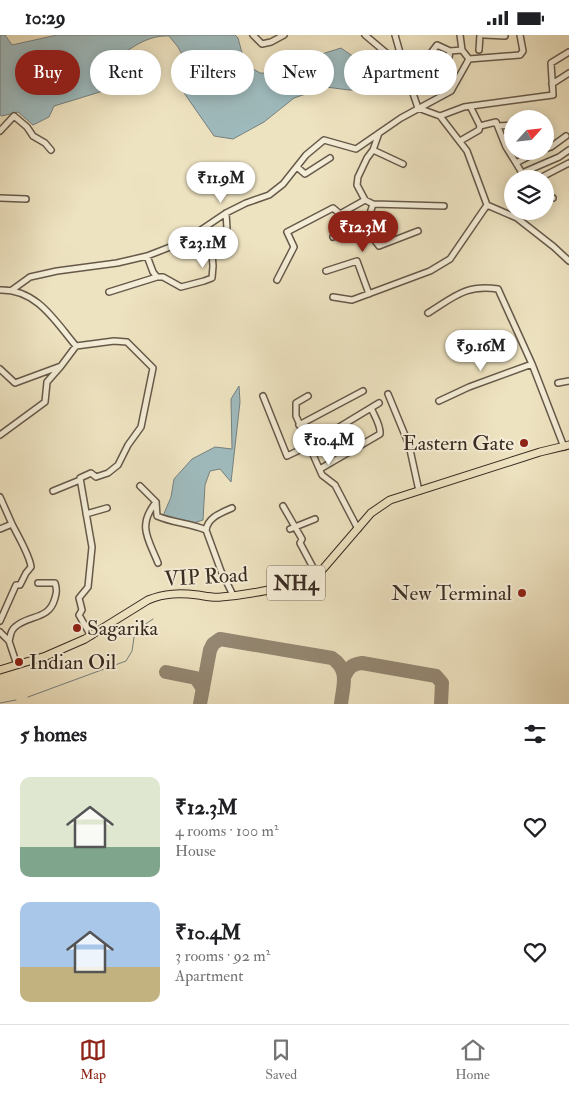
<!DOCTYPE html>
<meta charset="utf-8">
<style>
:root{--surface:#fff;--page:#f6f6f6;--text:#202124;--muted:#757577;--line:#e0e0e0;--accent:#8f2418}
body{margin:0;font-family:"IM FELL Double Pica",serif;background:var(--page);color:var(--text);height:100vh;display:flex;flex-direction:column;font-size:19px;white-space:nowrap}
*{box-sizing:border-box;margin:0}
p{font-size:16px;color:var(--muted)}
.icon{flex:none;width:28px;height:28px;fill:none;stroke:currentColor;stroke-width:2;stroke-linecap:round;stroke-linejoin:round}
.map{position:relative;height:669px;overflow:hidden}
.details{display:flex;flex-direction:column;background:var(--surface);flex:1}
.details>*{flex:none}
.top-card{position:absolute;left:15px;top:15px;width:540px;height:45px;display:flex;gap:10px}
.needle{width:32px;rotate:63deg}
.controls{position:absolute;left:504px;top:75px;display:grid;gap:10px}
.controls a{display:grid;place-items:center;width:50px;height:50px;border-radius:50%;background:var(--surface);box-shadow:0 2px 12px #0003;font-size:25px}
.price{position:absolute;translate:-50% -42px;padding:0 11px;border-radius:18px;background:#fff;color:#222;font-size:16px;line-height:32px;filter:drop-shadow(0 1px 2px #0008)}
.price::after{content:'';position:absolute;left:50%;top:30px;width:15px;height:11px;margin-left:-8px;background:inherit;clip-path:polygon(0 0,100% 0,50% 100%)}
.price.selected{background:var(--accent);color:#fff}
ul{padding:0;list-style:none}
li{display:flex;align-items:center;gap:15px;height:125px;padding:0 20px}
li span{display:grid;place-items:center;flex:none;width:140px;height:100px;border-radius:10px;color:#555}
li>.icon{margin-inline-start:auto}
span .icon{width:60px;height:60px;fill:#fffc;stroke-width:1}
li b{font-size:21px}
h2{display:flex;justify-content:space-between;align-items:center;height:60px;padding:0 20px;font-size:21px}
.pill{padding:0 18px;border-radius:22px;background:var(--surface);box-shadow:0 2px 12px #0003;font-size:18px;line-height:45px}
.pill.selected{background:var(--accent);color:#fff}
.status{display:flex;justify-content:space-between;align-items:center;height:35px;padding:0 25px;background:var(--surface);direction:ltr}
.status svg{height:14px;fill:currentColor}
.tab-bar{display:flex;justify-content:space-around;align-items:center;height:70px;border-top:1px solid var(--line);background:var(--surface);font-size:14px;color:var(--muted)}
.tab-bar a{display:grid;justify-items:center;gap:2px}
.tab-bar .selected{color:var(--accent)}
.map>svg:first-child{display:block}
.water{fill:#9fbbbe;stroke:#768180}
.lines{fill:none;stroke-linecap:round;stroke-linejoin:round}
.stream{stroke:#768180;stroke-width:1}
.taxiway{stroke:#948772;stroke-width:14}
.minor-casing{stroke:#66594a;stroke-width:8}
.highway-casing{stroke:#392b22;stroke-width:9}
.minor{stroke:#f4edd7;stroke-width:5}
.highway{stroke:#eee3c1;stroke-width:7}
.poi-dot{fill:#8f2418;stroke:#f4edd7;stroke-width:2}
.labels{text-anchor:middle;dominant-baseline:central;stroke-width:4;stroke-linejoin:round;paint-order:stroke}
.shield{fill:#f4edd7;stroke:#716558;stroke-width:1}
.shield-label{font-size:20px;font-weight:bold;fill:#392b22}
.poi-label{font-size:21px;fill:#392b22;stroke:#f4edd7;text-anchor:end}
.street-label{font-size:21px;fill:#392b22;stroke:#f4edd7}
</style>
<div class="status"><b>10:29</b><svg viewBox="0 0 49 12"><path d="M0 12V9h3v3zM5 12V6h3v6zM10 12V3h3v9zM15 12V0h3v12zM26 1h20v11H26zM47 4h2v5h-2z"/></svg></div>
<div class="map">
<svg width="569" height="669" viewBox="0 0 569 669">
<rect width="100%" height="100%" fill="#eee3c1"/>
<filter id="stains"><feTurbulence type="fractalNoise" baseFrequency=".004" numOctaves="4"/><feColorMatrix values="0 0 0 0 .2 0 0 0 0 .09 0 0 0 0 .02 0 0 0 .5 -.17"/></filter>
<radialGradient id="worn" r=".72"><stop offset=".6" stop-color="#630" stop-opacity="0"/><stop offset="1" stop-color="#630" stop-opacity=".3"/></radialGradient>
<path class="water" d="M0 0H5L12 10 57 0H235L238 3 245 29 260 38 282 39 325 18 341 13 364 29 373 41 372 55H349L326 52 294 63 264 87 233 104 214 101 182 55 188 31 178 12 169 1C149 0 134 11 118 22L126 49 54 71 49 82 33 90 18 77 2 81 0 80Z
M239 351 240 367 231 447 220 434 210 436 205 450 203 485 184 491 163 481 171 462 174 444 192 424 215 412 232 414 231 364Z"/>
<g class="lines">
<path class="stream" d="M28 662 126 626 132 616 135 596 153 584
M0 668 16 665"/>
<path class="taxiway" d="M166 637 196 643 203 654
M345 640C349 632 353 629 362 628L436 641 442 648 441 669
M200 669 210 615 213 609 220 604 332 623C350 635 343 651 341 669"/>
<defs>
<path id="minor" d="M253 0 262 9 271 7 284 0
M365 0 403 32
M395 0 404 32 418 73 440 81 467 116 487 170 517 183 554 212 569 226
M460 0 462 15
M484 0 505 1
M479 15 480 0
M405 35 424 27 437 10 450 16
M552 49 569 38
M443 60 450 16 462 15 469 24
M470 71 480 91
M440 81 464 72 553 60 551 28 569 17
M498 91 512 90
M0 96 14 81 27 92 33 101 45 108 51 115
M379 98 373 115 367 123 358 142 357 150 365 165 373 169 367 188 373 203 379 211 418 196
M460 106 479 95 480 91 496 87 506 112 516 128
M545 114 551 112 566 101
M373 115 403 129
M297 132 305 139 330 123
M522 138 516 128 539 116
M526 144 522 138 559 122 569 115
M538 144 569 128
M0 163 26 164
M545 163H553
M373 169 444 171
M517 183 523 176
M333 202 356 193 362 197 370 195
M147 221 153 237 157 242H163L181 252 204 246 212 243 213 231 212 218C231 204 227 199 226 178
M326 236 357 226 369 259
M277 245 294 212 287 197 333 173 340 179 365 165
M0 255C37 254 55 286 76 311
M12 255 30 242 57 236 117 228 147 221 183 207 226 178 246 168 269 160 283 149 306 120 324 105 356 114 401 83 451 56 469 24 520 20 523 16 520 0
M109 257 157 242
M333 262 352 265 430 236 450 224 487 170
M428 278C454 262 466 249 498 254L532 329 564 412
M0 334 15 348 61 331 76 311 114 306 127 307 153 333 141 392 128 410 118 430 108 438 96 442 91 438 80 443 92 512 88 552 79 563 82 575 79 580 91 601
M558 348 569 346
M388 359 409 410 419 456
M263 361 287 421 308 411 379 368
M308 361 296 368V381L322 440 335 450 358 494
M439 366 469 352 532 329
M299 390 363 356
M0 400 45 367 47 347 61 331
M320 434 380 399C381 391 375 382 372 375L369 374
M140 451 156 467 157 481C173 488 190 488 206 495
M53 456 80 445
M0 462 12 489 0 494
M156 467C137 491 148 503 158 528
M283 471 302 504 300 508 317 540
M232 473C221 478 208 482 206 495L221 536 233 560
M86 479 107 473
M290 494 315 484
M0 586 16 550H20L26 538 31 532C30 521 18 501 12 489
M0 597 9 606 17 630
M9 606C11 600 10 596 15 592 29 579 49 586 55 563 57 557 57 554 55 548H38"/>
<path id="highway" d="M0 635 46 621 85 604 148 565C165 558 180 558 198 560 205 561 214 563 221 562 246 560 304 551 322 535L371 478 390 465 540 417 569 410"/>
</defs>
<use href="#minor" class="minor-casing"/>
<use href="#highway" class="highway-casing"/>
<use href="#minor" class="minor"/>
<use href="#highway" class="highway"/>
</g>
<g class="poi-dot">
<circle cx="524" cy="408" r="5"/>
<circle cx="522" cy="558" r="5"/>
<circle cx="77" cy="593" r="5"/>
<circle cx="19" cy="627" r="5"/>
</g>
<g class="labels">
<rect class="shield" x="267" y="530.5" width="58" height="35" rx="4"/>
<g class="shield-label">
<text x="296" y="548">NH4</text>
</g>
<g class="poi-label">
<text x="514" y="408">Eastern Gate</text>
<text x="512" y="558">New Terminal</text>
<text x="87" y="593" text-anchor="start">Sagarika</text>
<text x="29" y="627" text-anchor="start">Indian Oil</text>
</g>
<g class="street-label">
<text transform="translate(206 542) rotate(-3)">VIP Road</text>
</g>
</g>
<rect width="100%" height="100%" filter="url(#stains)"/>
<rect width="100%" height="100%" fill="url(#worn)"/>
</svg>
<div class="controls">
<a><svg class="needle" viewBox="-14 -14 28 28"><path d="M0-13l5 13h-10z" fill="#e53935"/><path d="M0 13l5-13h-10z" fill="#757577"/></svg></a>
<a><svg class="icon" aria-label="layers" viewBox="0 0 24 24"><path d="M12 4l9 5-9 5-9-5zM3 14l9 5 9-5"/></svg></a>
</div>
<b class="price" style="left:221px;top:169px">₹11.9M</b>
<b class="price selected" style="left:363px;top:218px">₹12.3M</b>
<b class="price" style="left:203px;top:234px">₹23.1M</b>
<b class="price" style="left:481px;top:337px">₹9.16M</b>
<b class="price" style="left:329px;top:431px">₹10.4M</b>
<div class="top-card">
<a class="pill selected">Buy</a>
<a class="pill">Rent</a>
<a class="pill">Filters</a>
<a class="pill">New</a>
<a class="pill">Apartment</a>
</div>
</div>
<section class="details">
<h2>5 homes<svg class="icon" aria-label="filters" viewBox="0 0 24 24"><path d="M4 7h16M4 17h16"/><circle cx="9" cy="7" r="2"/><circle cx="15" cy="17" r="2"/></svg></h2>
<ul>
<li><span style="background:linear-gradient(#dfe7d0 70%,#7fa58c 0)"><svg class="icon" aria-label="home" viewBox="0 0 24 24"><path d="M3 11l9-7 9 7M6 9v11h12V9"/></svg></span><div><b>₹12.3M</b><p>4 rooms · 100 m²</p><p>House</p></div><svg class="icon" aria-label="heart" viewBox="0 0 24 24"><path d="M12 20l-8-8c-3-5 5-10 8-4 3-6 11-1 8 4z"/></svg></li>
<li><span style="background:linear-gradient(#a9c7e8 65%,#c2b280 0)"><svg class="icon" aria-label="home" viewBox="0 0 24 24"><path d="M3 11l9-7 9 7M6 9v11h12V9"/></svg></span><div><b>₹10.4M</b><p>3 rooms · 92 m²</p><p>Apartment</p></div><svg class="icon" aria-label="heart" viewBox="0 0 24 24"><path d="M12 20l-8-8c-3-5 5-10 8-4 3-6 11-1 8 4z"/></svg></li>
</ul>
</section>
<nav class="tab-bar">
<a class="selected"><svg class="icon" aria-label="map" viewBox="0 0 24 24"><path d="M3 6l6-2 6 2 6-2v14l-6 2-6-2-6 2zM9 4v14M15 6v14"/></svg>Map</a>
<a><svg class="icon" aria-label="saved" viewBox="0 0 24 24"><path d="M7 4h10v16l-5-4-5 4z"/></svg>Saved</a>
<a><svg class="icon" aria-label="home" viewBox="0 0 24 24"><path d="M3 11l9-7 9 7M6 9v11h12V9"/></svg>Home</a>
</nav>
